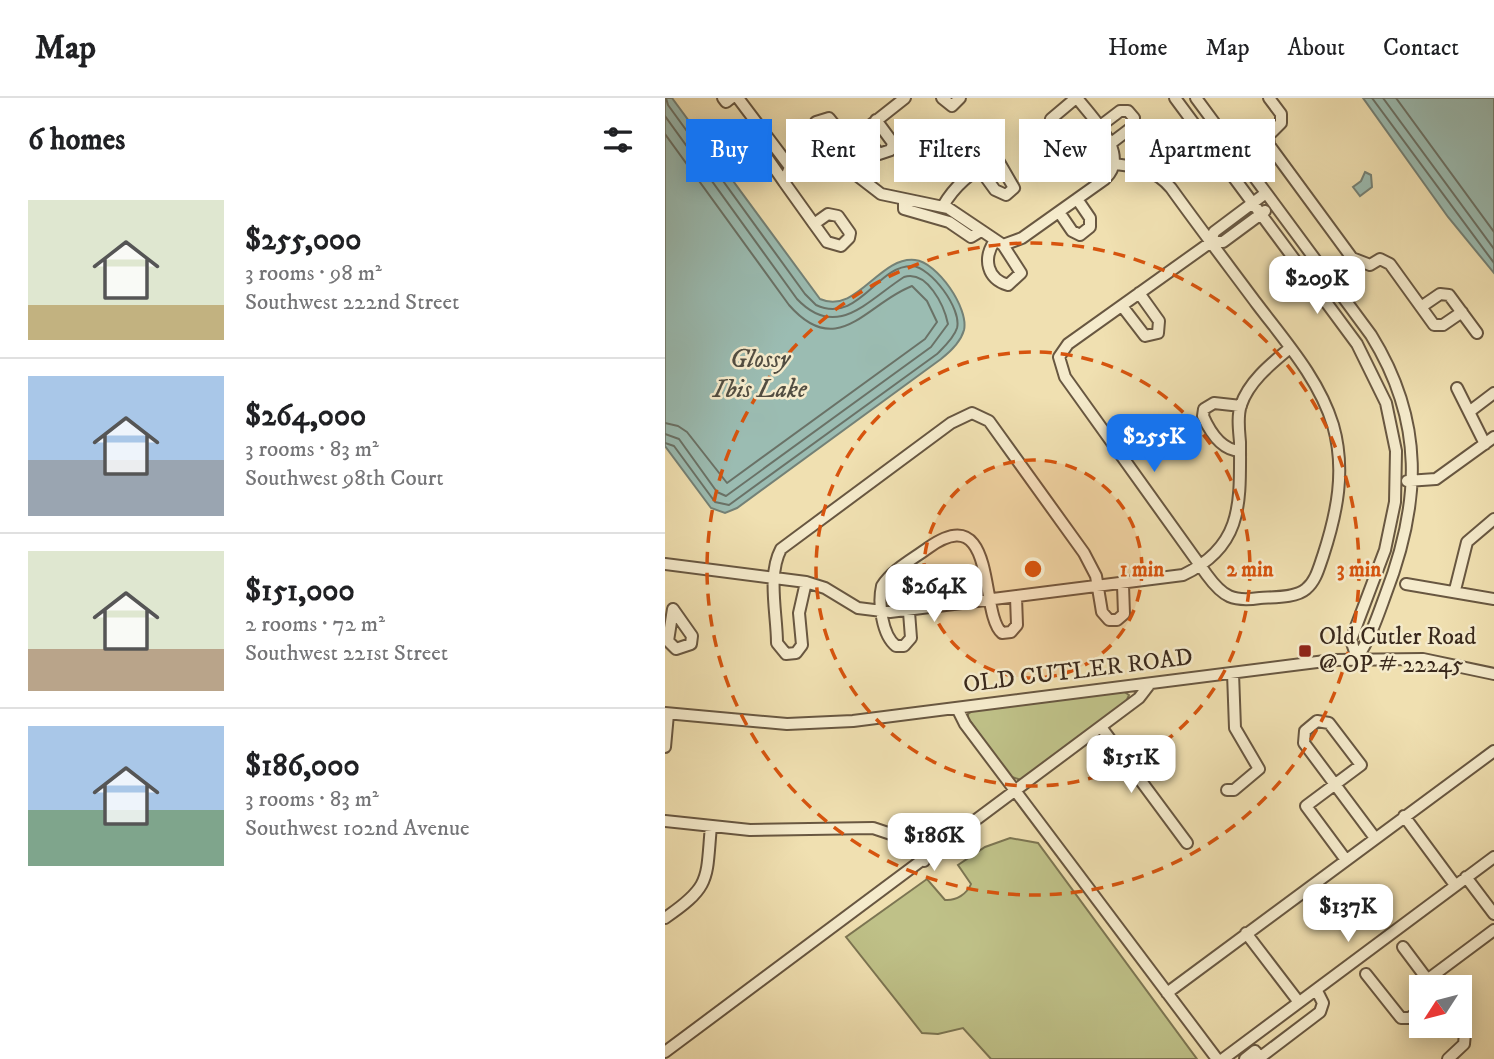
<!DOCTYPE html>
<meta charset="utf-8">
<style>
:root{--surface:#fff;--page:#f2f2f2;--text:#202124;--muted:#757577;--line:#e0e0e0;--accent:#1a73e8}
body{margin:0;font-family:"IM FELL DW Pica",serif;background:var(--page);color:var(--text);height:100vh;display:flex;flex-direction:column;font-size:26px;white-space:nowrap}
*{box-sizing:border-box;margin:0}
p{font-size:23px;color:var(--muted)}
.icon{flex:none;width:38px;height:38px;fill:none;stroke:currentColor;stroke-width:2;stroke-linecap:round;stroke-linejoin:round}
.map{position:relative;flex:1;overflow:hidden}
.side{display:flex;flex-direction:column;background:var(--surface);width:665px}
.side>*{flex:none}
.guide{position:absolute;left:21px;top:21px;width:665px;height:63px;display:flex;gap:14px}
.needle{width:46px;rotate:234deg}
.tools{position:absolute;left:744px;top:877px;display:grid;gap:14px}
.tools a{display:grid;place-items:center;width:63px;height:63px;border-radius:0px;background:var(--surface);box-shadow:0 4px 18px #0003;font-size:35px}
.price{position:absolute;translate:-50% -60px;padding:0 16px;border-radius:14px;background:#fff;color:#222;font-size:23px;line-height:46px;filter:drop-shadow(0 2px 4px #0008)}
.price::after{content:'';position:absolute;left:50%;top:42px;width:21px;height:16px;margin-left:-10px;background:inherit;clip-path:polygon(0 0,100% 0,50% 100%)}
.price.on{background:var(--accent);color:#fff}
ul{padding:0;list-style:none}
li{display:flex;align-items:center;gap:21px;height:175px;padding:0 28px}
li+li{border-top:2px solid var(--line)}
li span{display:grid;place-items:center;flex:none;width:196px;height:140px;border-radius:0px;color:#555}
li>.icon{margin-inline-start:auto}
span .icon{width:84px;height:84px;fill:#fffc;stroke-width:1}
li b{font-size:30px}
h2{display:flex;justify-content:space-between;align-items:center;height:84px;padding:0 28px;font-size:30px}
.pill{padding:0 24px;border-radius:0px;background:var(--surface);box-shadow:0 4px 18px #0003;font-size:24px;line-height:63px}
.pill.on{background:var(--accent);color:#fff}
header{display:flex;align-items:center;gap:42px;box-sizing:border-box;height:98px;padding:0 35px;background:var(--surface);border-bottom:2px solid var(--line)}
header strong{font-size:33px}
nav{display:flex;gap:38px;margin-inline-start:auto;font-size:24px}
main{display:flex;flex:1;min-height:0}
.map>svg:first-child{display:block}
.green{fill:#bfc188;stroke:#7c7552;stroke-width:2}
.water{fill:#9bbcb2;stroke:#748176;stroke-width:2}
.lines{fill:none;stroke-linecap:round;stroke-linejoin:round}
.shore{stroke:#6a7267;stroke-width:2}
.minor-casing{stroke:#685741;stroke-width:14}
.minor{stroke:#f5ebcc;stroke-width:10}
.ring{fill:none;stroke:#d7540e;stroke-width:3.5;stroke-dasharray:12 9}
.poi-dot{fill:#8f2418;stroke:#f5ebcc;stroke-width:2.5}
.labels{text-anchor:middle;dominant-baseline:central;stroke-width:5;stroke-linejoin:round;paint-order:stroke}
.poi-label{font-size:24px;fill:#3a291c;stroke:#f5ebcc;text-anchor:start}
.street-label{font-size:24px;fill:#3a291c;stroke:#f5ebcc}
.water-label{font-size:26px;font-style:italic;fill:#524e42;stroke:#f5ebcc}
.centre{fill:#d7540e;stroke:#f5ebcc;stroke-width:3.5}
.ring-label{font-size:21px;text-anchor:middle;font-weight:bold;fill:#d7540e;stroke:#f5ebcc;stroke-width:5;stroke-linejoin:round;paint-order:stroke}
</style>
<header>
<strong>Map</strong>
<nav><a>Home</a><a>Map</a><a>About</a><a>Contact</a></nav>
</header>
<main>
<section class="side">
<h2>6 homes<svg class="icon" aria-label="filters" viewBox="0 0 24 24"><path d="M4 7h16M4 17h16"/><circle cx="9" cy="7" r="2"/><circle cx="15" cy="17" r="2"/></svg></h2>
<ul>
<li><span style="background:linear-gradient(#dfe7d0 75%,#c2b280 0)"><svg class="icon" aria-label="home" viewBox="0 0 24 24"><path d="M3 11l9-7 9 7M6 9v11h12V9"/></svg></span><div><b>$255,000</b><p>3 rooms · 98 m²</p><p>Southwest 222nd Street</p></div></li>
<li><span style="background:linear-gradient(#a9c7e8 60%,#9aa5b1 0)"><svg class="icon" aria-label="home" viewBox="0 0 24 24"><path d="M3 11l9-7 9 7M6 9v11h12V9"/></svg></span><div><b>$264,000</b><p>3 rooms · 83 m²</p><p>Southwest 98th Court</p></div></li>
<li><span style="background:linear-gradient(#dfe7d0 70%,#b9a48a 0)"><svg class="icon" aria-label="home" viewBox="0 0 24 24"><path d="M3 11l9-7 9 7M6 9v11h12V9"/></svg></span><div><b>$151,000</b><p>2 rooms · 72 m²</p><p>Southwest 221st Street</p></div></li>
<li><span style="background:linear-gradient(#a9c7e8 60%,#7fa58c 0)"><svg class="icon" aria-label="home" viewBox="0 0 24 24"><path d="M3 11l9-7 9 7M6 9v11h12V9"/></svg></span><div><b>$186,000</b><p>3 rooms · 83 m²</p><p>Southwest 102nd Avenue</p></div></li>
</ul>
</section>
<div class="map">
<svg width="829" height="961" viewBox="0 0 829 961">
<rect width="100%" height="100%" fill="#f0e0b1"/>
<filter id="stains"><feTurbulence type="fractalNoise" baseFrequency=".00286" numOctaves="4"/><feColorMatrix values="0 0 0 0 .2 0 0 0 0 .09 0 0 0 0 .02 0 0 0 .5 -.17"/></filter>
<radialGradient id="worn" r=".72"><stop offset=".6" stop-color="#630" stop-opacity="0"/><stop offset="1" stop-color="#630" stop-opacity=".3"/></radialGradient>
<path class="green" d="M458 593 464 597 461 604 356 682 344 678 303 620V616L309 612Z
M345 740 373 745 532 961H326L298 930 273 936 257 935 181 839 262 781 280 802C291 803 302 796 306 786L293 767 320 749Z"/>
<path class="water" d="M0 0H7L155 201C192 217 214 158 250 162 272 164 304 210 299 232 296 243 285 254 276 261L72 410 60 415 46 410 0 348Z
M698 0H829V175L783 119Z
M700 74 706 77 707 89 695 98 688 89 696 83Z"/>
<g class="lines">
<path class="shore" d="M707 0 829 165
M718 0 829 151
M731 0 829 134
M0 18 132 201C172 243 203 202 239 179 262 172 279 207 283 226L266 249 61 398 52 394 14 341 0 336
M0 36 124 207C173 263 202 205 247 188L262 203 272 224 260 241 62 385 22 334 13 328 0 325
M0 345 9 348 50 404 64 407 272 256C279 249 289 240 292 230 297 211 266 169 247 168 212 167 193 227 151 207L140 196 3 7 1 0"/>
<defs>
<path id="minor" d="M58 0 61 4 66 0
M73 0 125 69 119 84 149 126
M277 0 287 8 295 0
M411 0 386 21 401 46 410 49 437 32
M510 0 692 246 721 305 731 353 730 404 720 452 686 542 692 560
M531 0 706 237C760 324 756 405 720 498 712 520 705 541 692 560
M604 0 616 16V25L603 38 604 47 687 160 705 167 715 161 725 166 769 227H778L797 214
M434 29 455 13H463L469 20 466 30 445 46
M97 34 94 48 119 84
M197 34 214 56 226 52 228 45 211 22
M176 35 164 20 151 24 149 31 156 39 176 35 191 42
M450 66C473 69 490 71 506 90 534 129 563 167 592 206 620 243 654 281 668 327 681 372 672 415 658 458 654 469 651 483 641 491 631 500 608 499 595 500 568 504 558 499 542 477L400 279 394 259 403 246 546 144 549 134 601 95
M178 68 197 34 240 0
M125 69H181L216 96 283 110 338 147 356 175 343 187C322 181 318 161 329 144
M239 101V111L284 124 306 139 316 133
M278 108C290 87 306 75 327 62L334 64 349 90 341 97 330 92 314 70
M394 114 407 133 415 137 425 129V120L412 101
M163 116 173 118 185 135 184 140 176 148 162 144 149 126Z
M546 144H558L600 113
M338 147 357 140 440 81C466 56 428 21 412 0
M457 208 480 238 493 235 494 223 474 195
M756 209 775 196 784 197 812 235
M792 290 820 346
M804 314 829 295
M575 353C556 352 545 334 538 318L539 311 549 305 576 308
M742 383 771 381 829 339
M0 466 141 484 160 490 193 510 225 514 518 477C579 448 575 404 575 344 574 332 572 318 576 307 584 283 607 265 625 250
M141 484 134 515 137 547 131 555 121 556 112 545C112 516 102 477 116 451L286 325 307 315 324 323 419 455 431 478 437 514 444 522H452L459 516 458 487
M741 486 829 501
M790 492 802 444 829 421
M8 511 27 538 26 546 11 551 3 543Z
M244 514 246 540 239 548H231C217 537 213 505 217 488 227 472 248 461 263 450 333 400 314 516 337 535L346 534 352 527 351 499
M292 610 300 626 552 961
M0 615 122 626 188 623 668 562 758 561 829 576
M436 629 522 745
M0 649 3 616
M562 692H569L594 671 570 630 568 575
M739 718 790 787
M0 723 85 732 208 730 238 740 259 763
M681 762 641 708 696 667 664 625 652 623 640 633 639 645 710 740
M801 779 829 816
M0 820C47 788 41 781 46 728
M581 835 633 903
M738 849 768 889
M701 876 736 920H744L756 913
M762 882 829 832
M502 895 829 653
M0 954 474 600 484 587
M558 961 829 759
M580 961 590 953 596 961
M593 961 655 914 658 905 653 895
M783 961 799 946 800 935 794 927"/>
</defs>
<use href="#minor" class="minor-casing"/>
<use href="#minor" class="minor"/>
</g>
<circle cx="368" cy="471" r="109" fill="#d7540e" fill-opacity=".12"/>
<g class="ring">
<circle cx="368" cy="471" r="109"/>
<circle cx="368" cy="471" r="217"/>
<circle cx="368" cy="471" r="326"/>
</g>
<rect class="poi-dot" x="633" y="546" width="14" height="14" rx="3.5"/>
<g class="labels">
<g class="poi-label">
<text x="654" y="539">Old Cutler Road<tspan x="654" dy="28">@ OP # 22245</tspan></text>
</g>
<g class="street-label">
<text transform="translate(413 573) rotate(-7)">OLD CUTLER ROAD</text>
</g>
<g class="water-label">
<text x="95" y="261">Glossy<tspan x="95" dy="30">Ibis Lake</tspan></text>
</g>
</g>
<circle cx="368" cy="471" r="10" class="centre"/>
<g class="ring-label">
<text x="477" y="478">1 min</text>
<text x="585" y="478">2 min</text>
<text x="694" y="478">3 min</text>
</g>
<rect width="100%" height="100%" filter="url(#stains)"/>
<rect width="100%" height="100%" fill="url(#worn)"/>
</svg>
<div class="tools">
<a><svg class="needle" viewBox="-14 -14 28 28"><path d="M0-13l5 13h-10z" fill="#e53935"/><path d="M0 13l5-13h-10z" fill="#757577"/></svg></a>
</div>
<b class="price" style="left:652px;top:218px">$209K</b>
<b class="price on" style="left:489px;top:376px">$255K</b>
<b class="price" style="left:269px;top:526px">$264K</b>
<b class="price" style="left:466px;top:697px">$151K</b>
<b class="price" style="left:269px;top:775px">$186K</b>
<b class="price" style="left:683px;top:846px">$137K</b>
<div class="guide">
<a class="pill on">Buy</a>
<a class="pill">Rent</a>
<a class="pill">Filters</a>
<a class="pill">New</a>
<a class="pill">Apartment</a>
</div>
</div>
</main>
